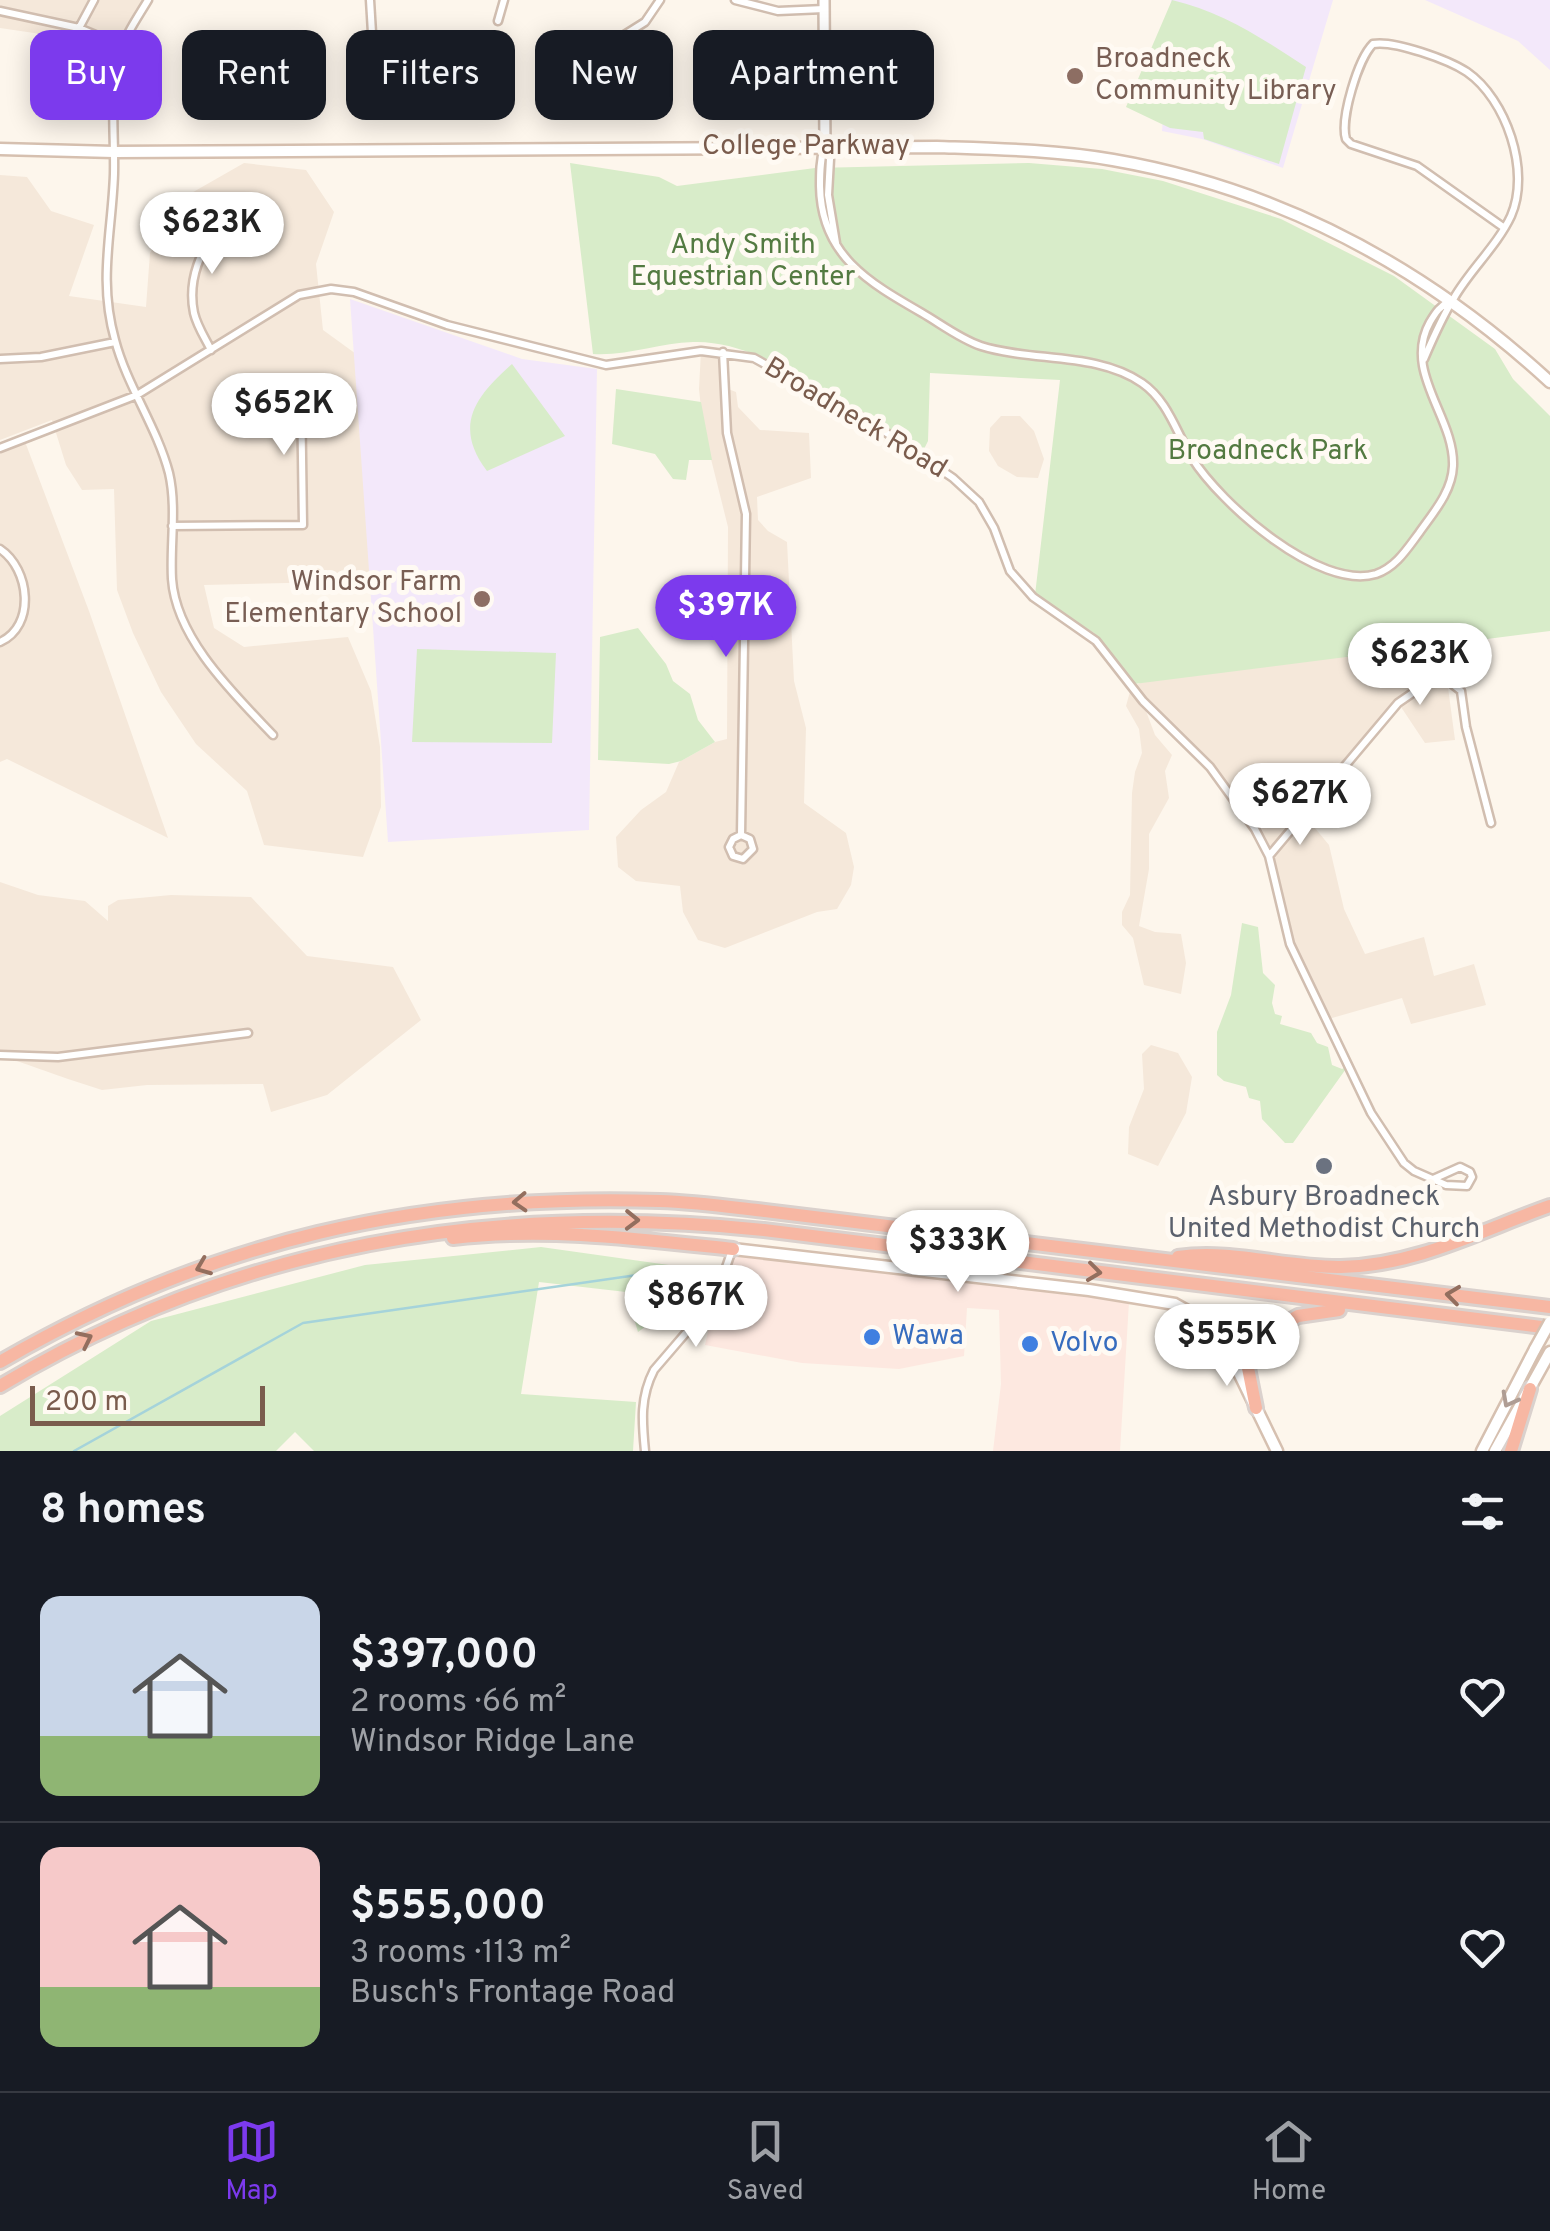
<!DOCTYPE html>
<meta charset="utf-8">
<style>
:root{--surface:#171b24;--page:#20242c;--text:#f1f3f6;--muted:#9ea1a6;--line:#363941;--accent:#7c3aed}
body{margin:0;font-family:Overpass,sans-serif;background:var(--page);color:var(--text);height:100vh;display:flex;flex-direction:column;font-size:38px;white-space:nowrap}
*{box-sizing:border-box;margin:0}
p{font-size:32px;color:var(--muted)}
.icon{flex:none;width:55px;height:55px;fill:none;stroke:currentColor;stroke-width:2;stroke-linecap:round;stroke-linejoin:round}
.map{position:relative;height:1451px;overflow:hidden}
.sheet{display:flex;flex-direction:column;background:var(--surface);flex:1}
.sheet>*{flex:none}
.guide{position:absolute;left:30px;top:30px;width:1000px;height:90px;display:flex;gap:20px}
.scale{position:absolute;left:30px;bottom:25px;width:235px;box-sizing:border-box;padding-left:10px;border:5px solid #7a5c4d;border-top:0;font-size:28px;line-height:35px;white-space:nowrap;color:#7a5c4d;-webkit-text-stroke:8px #fffaf3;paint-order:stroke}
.price{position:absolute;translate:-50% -85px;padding:0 22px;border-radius:35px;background:#fff;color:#222;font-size:32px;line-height:65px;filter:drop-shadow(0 2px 5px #0008)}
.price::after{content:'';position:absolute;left:50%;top:60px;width:30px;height:22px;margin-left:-15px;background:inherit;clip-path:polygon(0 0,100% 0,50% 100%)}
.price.active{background:var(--accent);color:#fff}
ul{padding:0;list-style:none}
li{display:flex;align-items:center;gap:30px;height:250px;padding:0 40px}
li+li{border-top:2px solid var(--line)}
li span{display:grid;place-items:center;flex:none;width:280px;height:200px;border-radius:20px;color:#555}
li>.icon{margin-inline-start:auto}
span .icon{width:120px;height:120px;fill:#fffc;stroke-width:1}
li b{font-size:42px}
h2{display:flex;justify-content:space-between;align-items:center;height:120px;padding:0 40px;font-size:42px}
.tag{padding:0 35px;border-radius:20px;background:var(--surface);box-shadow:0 5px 25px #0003;font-size:35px;line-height:90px}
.tag.active{background:var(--accent);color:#fff}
.dock{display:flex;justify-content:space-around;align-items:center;height:140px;border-top:2px solid var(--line);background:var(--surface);font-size:28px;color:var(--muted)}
.dock a{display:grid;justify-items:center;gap:5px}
.dock .active{color:var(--accent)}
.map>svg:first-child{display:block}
.residential{fill:#f5e8da}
.commercial{fill:#fde8e0}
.education{fill:#f3e8fa}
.green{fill:#d8ecc9}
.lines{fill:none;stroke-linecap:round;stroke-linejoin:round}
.stream{stroke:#a5d3da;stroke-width:2.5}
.minor-casing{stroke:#d1beb0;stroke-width:11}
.tertiary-casing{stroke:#d1beb0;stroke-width:14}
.secondary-casing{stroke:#d6c0b0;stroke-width:15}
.motorway-casing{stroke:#dad1cd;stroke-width:18}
.minor{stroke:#fff;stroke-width:6}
.tertiary{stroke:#fff;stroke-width:9}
.secondary{stroke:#fff;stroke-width:10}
.motorway{stroke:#f7b7a3;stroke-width:12}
.secondary-bridge-casing{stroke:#d6c0b0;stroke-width:15;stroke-linecap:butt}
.secondary-bridge{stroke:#fff;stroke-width:10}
.oneway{stroke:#936e5e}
.oneway2{stroke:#af9d94}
.education-dot{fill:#8d6e63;stroke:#fffaf3;stroke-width:4}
.worship-dot{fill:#6b7280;stroke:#fffaf3;stroke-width:4}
.shop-dot{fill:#3f7fe0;stroke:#fffaf3;stroke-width:4}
.labels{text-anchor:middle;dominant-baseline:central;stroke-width:10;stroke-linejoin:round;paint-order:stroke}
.education-label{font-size:28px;fill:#785e54;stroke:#fffaf3;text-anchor:start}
.street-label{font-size:28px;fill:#7a5c4d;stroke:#fffaf3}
.park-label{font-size:28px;fill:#537a41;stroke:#fffaf3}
.worship-label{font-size:28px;fill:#5b616d;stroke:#fffaf3}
.shop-label{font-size:28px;fill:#366cbe;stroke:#fffaf3;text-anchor:start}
</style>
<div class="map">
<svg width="1550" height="1451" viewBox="0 0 1550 1451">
<rect width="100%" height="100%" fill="#fdf6ec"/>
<path class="residential" d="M0 0H148L122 46 0 28Z
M244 163 306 170 334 212 316 264 323 330 363 359 374 581 204 585 214 628 244 647 348 637 371 691 380 747 381 807 363 857 264 845 247 791 196 744 161 692 133 633 117 590 114 489 82 490 66 465 52 420 0 440V175L27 177 51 211 94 225 69 296 146 307 150 253 188 195Z
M701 351 723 352V387L736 392 738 407 760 430 809 433 811 478 757 497 758 520 768 531 787 542 794 681 806 728 804 803 846 833 854 867 851 885 837 909 817 912 725 948 698 940 683 912 680 886 636 881 618 867 616 837 641 810 666 792 679 762 715 742 727 739 728 527 703 427 699 389Z
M1001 416H1020L1034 431 1044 459 1038 478 1017 477 998 466 989 451 990 428Z
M24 439 89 611 168 838 7 759 0 762V448Z
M1479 630 1482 665 1438 673 1428 682 1447 680 1455 740 1425 743 1399 704 1305 816 1329 845 1344 909 1365 954 1424 937 1434 976 1474 964 1486 1005 1411 1024 1402 998 1325 1020 1290 944 1269 856 1255 829 1210 767 1143 703 1155 735 1172 755 1165 771 1169 798 1149 834V869L1139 926 1155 932 1181 934 1186 963 1181 994 1144 985 1133 938 1122 925V912L1130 895 1132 793 1135 772 1142 753 1139 729 1126 706 1131 688 1169 667Z
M0 882 38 895 85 901 108 921V906L118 900 171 895 251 897 307 956 393 967 421 1020 327 1095 271 1112 263 1084 147 1085 102 1090 68 1079 0 1055Z
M1151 1045 1178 1053 1192 1077 1186 1113 1158 1166 1128 1154 1129 1127 1144 1089 1142 1054Z"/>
<path class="commercial" d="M725 1254 1129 1302 1120 1451H993L1001 1384 999 1310 967 1308 964 1356 899 1369 802 1363 705 1345Z"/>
<path class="education" d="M1171 0H1333L1283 168 1202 139 1162 131Z
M1425 0H1550V70L1518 41Z
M350 299 522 359 597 369 589 830 388 842Z"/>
<path class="green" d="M1172 0C1223 12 1263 39 1306 67L1279 164 1204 139 1203 132 1170 128 1126 107Z
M570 163 659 177 677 186 815 168 1029 163 1102 169 1163 181 1281 219 1394 276 1495 349 1513 379 1550 416V631L1134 684 1094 633 1035 595 1060 380 930 373 928 441 922 453C862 415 765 339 693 342 659 343 628 356 593 354Z
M512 364 565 436 487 471C452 425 477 395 512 364Z
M616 389 701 402 712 460H689L686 480 673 479 655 454 612 444Z
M638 628 666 664 673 681 690 694 698 720 715 742 681 761 669 764 598 760 600 637Z
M417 649 556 653 552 743 412 742Z
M1242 923 1258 927 1263 973 1275 985 1272 1003 1275 1014 1282 1016 1280 1024 1311 1033 1317 1043 1328 1047 1332 1065 1342 1069 1348 1066 1293 1143H1285L1262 1119 1260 1101 1249 1098 1246 1087 1224 1081 1217 1075V1032L1231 995Z
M541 1247 690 1268 683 1299 638 1332 626 1292 539 1282 521 1394 636 1402 633 1451H314L295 1432 276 1451H0V1416L151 1321 365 1265Z"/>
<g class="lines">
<path class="stream" d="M74 1451 303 1323 644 1274"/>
<defs>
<path id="minor" d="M148 0C138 17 125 35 120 54 109 92 115 135 114 174 112 233 98 280 115 340 127 386 157 427 169 473 177 507 170 545 172 579 176 639 235 695 273 735
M370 0 372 33 385 58
M735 0 778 11 824 9
M0 11 79 28 122 46
M498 21 504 0
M79 28 94 0
M610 44 645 22 660 0
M825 147 830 159 828 195 836 243
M824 148C820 160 820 173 820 186 821 255 868 282 922 313 941 324 960 339 981 346 1032 362 1097 352 1142 383 1168 401 1176 432 1192 458 1220 503 1319 591 1376 574 1396 567 1407 549 1419 533 1433 513 1452 492 1453 466 1455 417 1402 372 1430 322 1436 312 1440 306 1450 301
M211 350C205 338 197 326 194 313 188 284 198 242 228 228 240 222 255 227 268 230
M723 352 727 433 746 514 741 835 733 839 729 847 733 856 743 859 753 849 750 839 741 835
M0 359 41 357 115 342
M1424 359C1433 338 1442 317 1454 298 1470 270 1497 246 1511 216 1531 171 1506 99 1467 72 1449 60 1394 40 1373 44 1358 59 1340 119 1346 139L1351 144 1417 166 1503 227
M0 448 137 395 299 295 331 289 354 292 447 325 606 365 701 351 754 358 872 423 953 478 979 502 994 528 1010 571 1033 597 1096 641 1143 701 1210 767 1255 829 1269 856 1290 944 1371 1113 1404 1163 1414 1171 1446 1185 1467 1186 1472 1177 1470 1172 1460 1167 1431 1180
M172 526 303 525 301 390
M0 549C30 569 36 626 0 642
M1269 856 1398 703 1427 683 1447 680 1461 691 1466 727 1491 823
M0 1055 58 1057 248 1033
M645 1451C642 1421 640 1397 654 1370L715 1299 732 1250"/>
<path id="tertiary" d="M824 0 825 147"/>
<path id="secondary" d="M0 149 114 152 937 147C996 149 1055 150 1113 160 1280 189 1426 268 1550 382
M733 1249 1089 1290 1175 1304 1202 1319 1224 1342 1277 1451
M1482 1451 1535 1349
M1495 1451 1550 1352"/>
<path id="motorway" d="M453 1238C548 1227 639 1239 733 1249
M1178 1257C1232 1249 1287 1268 1341 1267 1415 1266 1482 1230 1550 1206
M1248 1346 1246 1358 1256 1408
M1232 1353 1298 1316 1339 1310
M0 1362C208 1241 419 1193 660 1201 695 1202 730 1207 765 1211L1550 1307
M0 1386C237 1244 492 1202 764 1230L1550 1328
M1511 1451 1530 1389"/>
</defs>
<use href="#minor" class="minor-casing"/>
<use href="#tertiary" class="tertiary-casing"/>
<use href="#secondary" class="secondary-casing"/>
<use href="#motorway" class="motorway-casing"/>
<use href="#minor" class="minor"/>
<use href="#tertiary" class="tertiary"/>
<use href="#secondary" class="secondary"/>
<use href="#motorway" class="motorway"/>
<defs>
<path id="secondary-bridge" d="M1535 1349 1550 1322"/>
</defs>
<use href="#secondary-bridge" class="secondary-bridge-casing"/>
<use href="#secondary-bridge" class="secondary-bridge"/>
</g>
<defs><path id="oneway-chevron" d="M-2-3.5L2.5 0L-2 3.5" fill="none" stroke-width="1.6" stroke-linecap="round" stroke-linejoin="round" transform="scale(2.5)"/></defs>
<g class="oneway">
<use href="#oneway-chevron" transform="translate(520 1202) rotate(177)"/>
<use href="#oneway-chevron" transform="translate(632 1220) rotate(1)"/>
<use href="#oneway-chevron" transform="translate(203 1267) rotate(158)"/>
<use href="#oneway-chevron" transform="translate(1094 1272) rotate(7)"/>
<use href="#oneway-chevron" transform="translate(1453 1295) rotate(-173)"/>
<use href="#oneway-chevron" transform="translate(85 1339) rotate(-26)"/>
</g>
<use class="oneway2" href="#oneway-chevron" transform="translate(1509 1400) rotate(118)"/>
<g class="education-dot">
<circle cx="1075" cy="76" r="10"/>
<circle cx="482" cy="599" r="10"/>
</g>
<circle class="worship-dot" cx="1324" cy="1166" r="10"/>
<g class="shop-dot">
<circle cx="872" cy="1337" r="10"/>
<circle cx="1030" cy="1344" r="10"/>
</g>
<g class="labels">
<g class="education-label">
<text x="1095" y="60">Broadneck<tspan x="1095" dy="32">Community Library</tspan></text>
<text x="462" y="583" text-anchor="end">Windsor Farm<tspan x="462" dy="32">Elementary School</tspan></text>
</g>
<g class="street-label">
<text x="806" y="147">College Parkway</text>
<text transform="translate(855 419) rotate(31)">Broadneck Road</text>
</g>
<g class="park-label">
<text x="743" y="246">Andy Smith<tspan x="743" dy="32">Equestrian Center</tspan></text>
<text x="1268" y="452">Broadneck Park</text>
</g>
<g class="worship-label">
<text x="1324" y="1198">Asbury Broadneck<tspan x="1324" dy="32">United Methodist Church</tspan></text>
</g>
<g class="shop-label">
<text x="892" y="1337">Wawa</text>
<text x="1050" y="1344">Volvo</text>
</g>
</g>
</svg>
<div class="scale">200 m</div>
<b class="price" style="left:212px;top:277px">$623K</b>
<b class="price" style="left:284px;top:458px">$652K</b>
<b class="price active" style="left:726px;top:660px">$397K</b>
<b class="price" style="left:1420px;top:708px">$623K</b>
<b class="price" style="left:1300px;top:848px">$627K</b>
<b class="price" style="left:958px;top:1295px">$333K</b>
<b class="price" style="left:696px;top:1350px">$867K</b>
<b class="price" style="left:1227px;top:1389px">$555K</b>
<div class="guide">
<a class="tag active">Buy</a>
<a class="tag">Rent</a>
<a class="tag">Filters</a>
<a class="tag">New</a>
<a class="tag">Apartment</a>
</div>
</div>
<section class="sheet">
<h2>8 homes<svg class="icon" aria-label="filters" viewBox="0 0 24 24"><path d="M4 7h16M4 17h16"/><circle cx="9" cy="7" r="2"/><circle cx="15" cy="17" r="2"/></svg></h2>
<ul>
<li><span style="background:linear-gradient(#c9d6e8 70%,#8fb573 0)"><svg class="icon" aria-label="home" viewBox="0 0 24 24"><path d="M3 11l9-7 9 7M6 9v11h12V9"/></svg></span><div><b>$397,000</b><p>2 rooms · 66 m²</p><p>Windsor Ridge Lane</p></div><svg class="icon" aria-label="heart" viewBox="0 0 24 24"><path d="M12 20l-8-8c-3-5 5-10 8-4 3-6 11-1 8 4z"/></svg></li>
<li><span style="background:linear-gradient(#f6c9c9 70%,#8fb573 0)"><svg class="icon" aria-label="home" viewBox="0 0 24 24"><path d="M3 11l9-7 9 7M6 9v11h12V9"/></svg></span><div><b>$555,000</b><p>3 rooms · 113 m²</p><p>Busch's Frontage Road</p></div><svg class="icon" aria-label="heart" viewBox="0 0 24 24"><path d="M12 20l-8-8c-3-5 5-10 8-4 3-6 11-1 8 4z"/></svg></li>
</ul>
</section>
<nav class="dock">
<a class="active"><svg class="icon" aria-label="map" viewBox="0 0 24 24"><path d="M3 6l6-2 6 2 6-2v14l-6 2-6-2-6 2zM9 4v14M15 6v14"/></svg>Map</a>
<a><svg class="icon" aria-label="saved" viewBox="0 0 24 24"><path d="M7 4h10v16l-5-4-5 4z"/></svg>Saved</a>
<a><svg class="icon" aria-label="home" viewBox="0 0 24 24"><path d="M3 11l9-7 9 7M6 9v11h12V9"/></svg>Home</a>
</nav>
